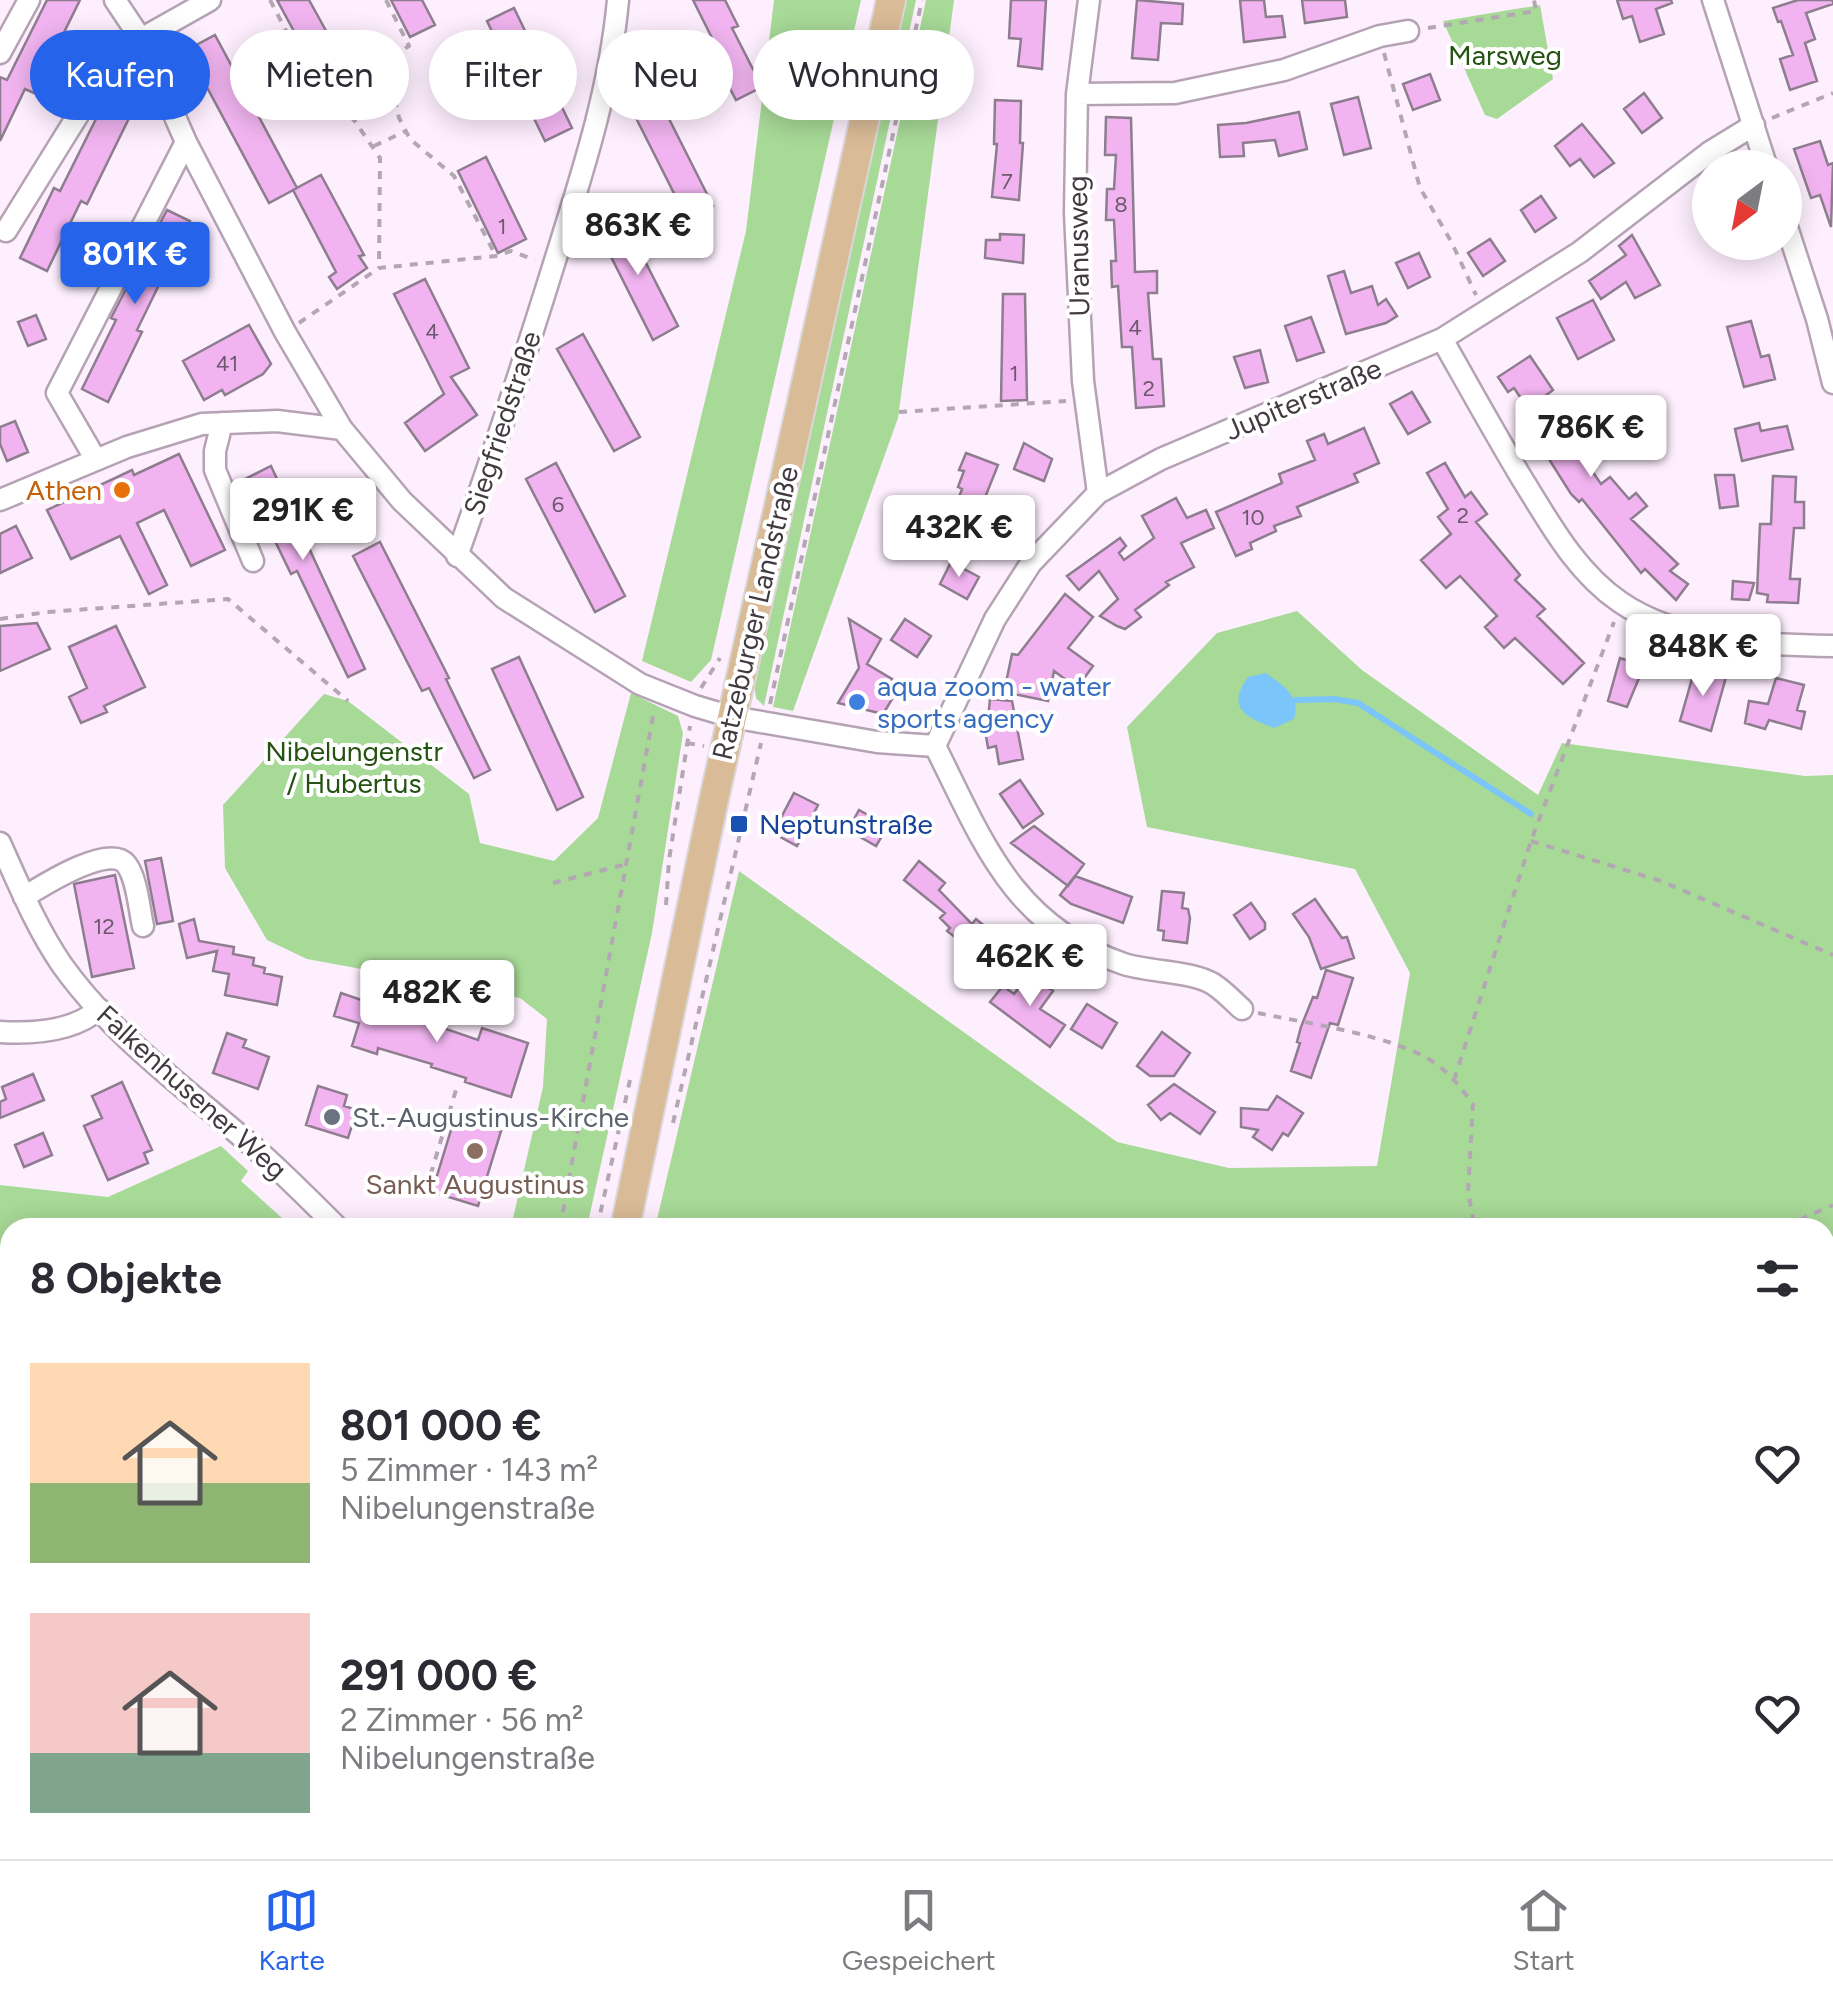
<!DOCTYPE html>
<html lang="de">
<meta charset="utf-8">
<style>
:root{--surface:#fff;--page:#f7f7f7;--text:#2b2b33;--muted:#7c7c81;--line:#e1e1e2;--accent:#2563eb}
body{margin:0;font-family:Figtree,sans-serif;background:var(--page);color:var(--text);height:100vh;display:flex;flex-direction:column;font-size:38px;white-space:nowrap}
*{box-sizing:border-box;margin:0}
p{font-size:32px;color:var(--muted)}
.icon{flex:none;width:55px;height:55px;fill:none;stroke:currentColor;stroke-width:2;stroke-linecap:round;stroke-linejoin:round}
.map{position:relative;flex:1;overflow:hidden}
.sheet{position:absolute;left:0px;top:1218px;width:1835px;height:642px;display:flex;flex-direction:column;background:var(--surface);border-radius:30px 30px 0 0;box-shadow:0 5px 25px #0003}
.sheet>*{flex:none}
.top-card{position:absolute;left:30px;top:30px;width:1000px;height:90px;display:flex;gap:20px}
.needle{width:65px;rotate:212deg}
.buttons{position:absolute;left:1692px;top:150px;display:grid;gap:20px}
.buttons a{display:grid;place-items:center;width:110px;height:110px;border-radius:50%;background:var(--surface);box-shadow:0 5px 25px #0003;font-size:50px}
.price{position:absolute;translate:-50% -85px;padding:0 22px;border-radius:10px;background:#fff;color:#222;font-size:32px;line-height:65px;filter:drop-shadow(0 2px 5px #0008)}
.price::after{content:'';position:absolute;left:50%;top:60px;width:30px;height:22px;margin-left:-15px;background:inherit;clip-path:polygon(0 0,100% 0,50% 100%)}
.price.active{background:var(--accent);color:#fff}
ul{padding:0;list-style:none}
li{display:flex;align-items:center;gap:30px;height:250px;padding:0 30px}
li span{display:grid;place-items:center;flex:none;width:280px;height:200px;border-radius:0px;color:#555}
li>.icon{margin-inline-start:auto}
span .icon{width:120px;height:120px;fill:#fffc;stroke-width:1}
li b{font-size:42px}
h2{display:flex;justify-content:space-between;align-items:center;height:120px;padding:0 30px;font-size:42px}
.pill{padding:0 35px;border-radius:45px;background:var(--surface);box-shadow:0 5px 25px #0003;font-size:35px;line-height:90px}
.pill.active{background:var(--accent);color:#fff}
.dock{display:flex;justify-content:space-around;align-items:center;height:140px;border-top:2px solid var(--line);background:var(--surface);font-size:28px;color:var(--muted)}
.dock a{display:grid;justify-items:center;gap:5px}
.dock .active{color:var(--accent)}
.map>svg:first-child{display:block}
.built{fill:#fae1fa}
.green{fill:#a7d997}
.water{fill:#7cc5fa}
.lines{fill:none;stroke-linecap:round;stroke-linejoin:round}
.stream{stroke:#7cc5fa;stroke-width:6}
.building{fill:#f1b4f0;stroke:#8e7d8e;stroke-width:2.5}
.minor-casing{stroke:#b5a3b5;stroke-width:25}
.major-casing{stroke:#d9d8d9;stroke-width:32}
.path{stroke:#b3a7b3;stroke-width:4;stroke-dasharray:8 8;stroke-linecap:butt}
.minor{stroke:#fff;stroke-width:20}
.major{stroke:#dabb97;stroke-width:28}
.food-dot{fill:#e8710a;stroke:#fff;stroke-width:4}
.shop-dot{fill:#3f7fe0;stroke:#fff;stroke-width:4}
.transit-dot{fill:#1a4fb4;stroke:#fff;stroke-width:4}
.worship-dot{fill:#6b7280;stroke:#fff;stroke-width:4}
.education-dot{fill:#8d6e63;stroke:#fff;stroke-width:4}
.labels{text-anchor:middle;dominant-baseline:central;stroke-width:8;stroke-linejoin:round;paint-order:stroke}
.number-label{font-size:22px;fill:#6d586d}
.park-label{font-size:28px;fill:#245210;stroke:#fff}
.street-label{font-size:28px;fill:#413a41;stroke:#fff}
.food-label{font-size:28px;fill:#c56008;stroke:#fff;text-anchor:end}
.shop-label{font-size:28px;fill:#366cbe;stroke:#fff;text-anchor:start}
.transit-label{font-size:28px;fill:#164399;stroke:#fff;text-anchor:start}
.worship-label{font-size:28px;fill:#5b616d;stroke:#fff;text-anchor:start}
.education-label{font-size:28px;fill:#785e54;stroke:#fff}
</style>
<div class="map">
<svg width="1833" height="1859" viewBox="0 0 1833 1859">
<rect width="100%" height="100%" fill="#feeffe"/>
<path class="built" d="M715 1852H826V1859H608L607 1854Z"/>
<path class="green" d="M774 0H861L711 660 691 682 642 661 746 231Z
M900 0H916L764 706 756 698 754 685 802 446Z
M926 0H954L898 418 793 711 773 707Z
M1540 5 1553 79 1497 119 1485 115 1443 21Z
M1297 611 1362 670 1538 795 1562 743 1805 776 1833 775V1859H1452L1454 1850H1825V1228H655L739 871 1117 1142 1229 1168 1377 1166 1410 973 1355 869 1147 827 1127 727 1217 633Z
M631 693 678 716 683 733 652 933 587 1227H511L543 1087 547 1019 520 998 307 959 267 940 225 868 223 805 324 694 348 701 469 794 480 843 554 861 598 818Z
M221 1146 248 1171 241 1181 292 1227 10 1228V1850H302L303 1859H0V1185L108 1197Z
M606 1850H1047L1050 1859H826L825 1852 607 1854Z"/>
<path class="water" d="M1266 673C1283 686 1301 695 1294 719L1274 728C1245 717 1226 708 1248 677Z"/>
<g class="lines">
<path class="stream" d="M1296 700 1334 699 1358 703 1531 814
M1825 1373 1833 1371
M1601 1850 1602 1859
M47 1859 57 1850"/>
</g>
<path class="building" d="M47 0H80L34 93 25 89 0 141V77L7 80Z
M277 0H309L346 67 321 81Z
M391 0H422L435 25 410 37Z
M693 0H725L738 26 732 28 762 87 736 100 705 41 712 38Z
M1011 0H1046L1042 69 1018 66 1021 39 1009 38Z
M1137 0 1183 4 1182 24 1161 23 1158 60 1132 58Z
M1240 0H1264L1266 17 1282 16 1285 37 1244 42Z
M1302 0H1345L1347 17 1305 23Z
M1617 0H1671L1672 3 1656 9 1664 34 1640 42 1632 16 1623 19Z
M1798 0H1833V4L1806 13 1815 39 1805 43 1817 81 1790 90 1780 59 1793 55 1781 21 1778 22 1773 8Z
M514 8 572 128 545 141 487 21Z
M215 35 297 188 269 203 187 50Z
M1430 74 1440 100 1413 110 1403 84Z
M1644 93 1662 118 1642 133 1624 109Z
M107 97 133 110 87 204 81 201 47 271 20 258 54 188 60 191Z
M658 97 713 206 687 219 632 110Z
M1358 97 1371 148 1344 155 1331 104Z
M995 100 1021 101 1020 143H1023L1019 200 992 197 997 144H994Z
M1299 112 1307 149 1279 156 1275 140 1243 143 1244 156 1220 157 1218 125 1246 123Z
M1106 117 1131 118 1135 272 1157 271V293H1148L1153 359H1161L1164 406 1136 408 1132 347H1122L1118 286 1112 287 1111 261H1116L1114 220H1106L1107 189H1114L1116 155H1105Z
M1582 124 1614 163 1594 177 1580 159 1570 166 1555 146Z
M1820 141 1828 165 1833 163 1831 227 1820 195 1811 198 1794 149Z
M486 157 526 239 498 253 458 171Z
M321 175 364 255 359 256 367 268 337 289 329 277 336 272 293 190Z
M1541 196 1556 218 1535 232 1521 210Z
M167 210 190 221 137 330 142 332 108 402 82 389 116 320 111 318Z
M622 216 678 326 653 340 597 229Z
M1000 234 1024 235 1023 263 985 258 986 240H1000Z
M1632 235 1660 285 1635 298 1626 282 1601 299 1589 281 1626 255 1619 246Z
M1490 239 1505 261 1483 276 1468 253Z
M1419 253 1430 277 1408 288 1396 263Z
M1344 271 1351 293 1372 286 1378 305 1386 299 1397 316 1386 323 1346 334 1328 276Z
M425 279 469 368 451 377 477 415 425 451 405 423 444 394 394 294Z
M1003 294H1025L1027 400 1001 401Z
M1593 300 1614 340 1578 359 1557 318Z
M36 315 46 339 28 346 18 322Z
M1311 317 1324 352 1297 361 1285 326Z
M1751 321 1761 357 1769 355 1775 379 1744 387 1727 327Z
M249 325 271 364 263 374 225 395 222 390 204 400 183 361Z
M583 334 640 437 614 451 557 349Z
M1260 350 1268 382 1245 388 1234 357Z
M1530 356 1553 390 1545 396 1566 429 1572 426 1584 445 1577 449 1601 484 1610 477 1629 499 1636 493 1647 506 1631 519 1678 564 1670 571 1688 584 1676 600 1645 569 1641 573 1582 499 1579 502 1571 494 1540 445 1549 440 1514 388 1508 392 1498 377Z
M1412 392 1430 422 1408 434 1390 404Z
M15 421 28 452 7 461 0 444V427Z
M1759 423 1761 431 1787 426 1793 449 1742 461 1735 429Z
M1364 428 1379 463 1354 474 1358 482 1297 507 1301 516 1274 526 1276 531 1250 543 1252 549 1236 556 1216 512 1282 483 1279 474 1315 460 1307 441 1324 434 1328 444Z
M1024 443 1052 459 1044 481 1014 469Z
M966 453 998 465 986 495 1006 503 1002 516 1015 521 1005 546 949 523 962 489 958 487 964 471 959 470Z
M179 454 225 550 191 566 164 510 137 523 167 585 149 594 120 536 71 559 47 510 132 470 134 475Z
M556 463 625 596 595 612 526 479Z
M1445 463 1465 497 1471 492 1487 514 1476 522 1520 575 1515 580 1545 609 1537 616 1584 663 1563 684 1515 638 1504 648 1485 627 1497 616 1460 576 1446 588 1421 560 1451 534 1438 517 1448 509 1427 473Z
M271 466 365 669 348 677 297 571 291 574 245 479Z
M1715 475H1734L1738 506 1720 508Z
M1773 476 1796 477 1795 502H1804V528H1794L1790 579H1800L1798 603 1767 602 1768 595 1757 593 1760 524H1771Z
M1176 498 1187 518 1206 510 1214 528 1181 543 1194 567 1166 582 1169 585 1135 610 1141 617 1125 629 1117 626 1100 616 1118 599 1099 571 1079 590 1067 576 1120 538 1126 546 1119 553 1124 560 1154 538 1142 516Z
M16 526 32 558 0 573V534Z
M380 542 449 678 446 679 490 770 474 778 429 688 422 691 353 556Z
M951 562 979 577 967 599 940 584Z
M1733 581 1754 583 1749 600 1732 599Z
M1065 594 1093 617 1068 648 1093 666 1077 688 1054 671 1048 701 1004 692 1012 654 1018 655Z
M849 619 881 639 867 664 892 679 885 691 894 696 883 714 838 703 859 668Z
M905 619 931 636 917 657 891 640Z
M37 623 50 649 0 671V626Z
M116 626 145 687 104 706 107 712 81 723 69 697 87 688 69 647Z
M519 657 583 797 557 810 492 669Z
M1620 658 1644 666 1627 707 1608 701Z
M1695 668 1726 677 1711 731 1680 721Z
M1776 678 1804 685 1797 710 1805 712 1801 729 1769 720 1765 729 1745 723 1749 701 1768 704Z
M990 699 1012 701 1023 759 999 764 996 746 988 748 985 730 987 729Z
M1020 780 1043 814 1023 828 1000 794Z
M794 793 818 805 797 846 773 833Z
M859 810 888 826 876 846 848 830Z
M1034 826 1084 864 1068 886 1011 843Z
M161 858 173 921 157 924 145 861Z
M919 861 945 883 939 890 972 924 976 919 998 937 982 958 947 931 950 928 940 918 945 913 904 880Z
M115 875 134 968 92 977 74 884Z
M1075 876 1132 897 1123 923 1071 904 1060 895Z
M1162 891 1184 893 1182 908 1188 909 1190 918 1187 943 1163 940 1164 931 1158 930Z
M1315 899 1342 938 1347 937 1354 958 1321 969 1309 937 1293 914Z
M1251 903 1265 923V929L1250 939 1234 915Z
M194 919 199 941 234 947 233 954 254 958 253 965 265 968 264 973 282 977 277 1005 225 995 229 974 213 971 217 951 187 958 179 924Z
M1326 970 1353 978 1338 1025 1330 1023 1311 1078 1291 1071 1300 1043 1297 1042 1301 1027 1313 997 1317 998Z
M1029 974 1053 991 1040 1009 1065 1025 1050 1047 990 1002 1003 986 1014 994Z
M341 993 478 1040 482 1028 528 1043 511 1097 465 1082 466 1078 431 1067 432 1064 378 1048 377 1054 352 1046 359 1023 334 1016Z
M1087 1004 1117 1023 1102 1048 1071 1029Z
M1162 1032 1190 1053 1174 1076H1150L1137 1066Z
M227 1033 246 1040 243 1047 269 1057 258 1089 213 1073Z
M33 1074 44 1100 0 1118V1102L6 1099 2 1087Z
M122 1082 152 1150 144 1153 148 1163 108 1180 84 1126 102 1118 92 1096Z
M1174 1084 1215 1112 1200 1134 1170 1113 1161 1120 1148 1105Z
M318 1086 347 1095 344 1106 357 1110 348 1138 306 1125Z
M1277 1096 1303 1113 1288 1136 1283 1133 1272 1150 1253 1137 1258 1130 1241 1127V1108L1268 1110Z
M455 1117 501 1131 478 1206 432 1192Z
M43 1133 52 1155 24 1167 15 1145Z"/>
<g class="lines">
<defs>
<path id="minor" d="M115 0 141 39 186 142 285 332 342 429 402 501 504 598 640 684 695 706 732 717 877 742 935 746C983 842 1013 926 1124 964 1149 972 1192 971 1213 984 1224 991 1233 1001 1242 1009
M1089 0 1077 94 1075 213 1083 381 1098 493
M1713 0 1767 168
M0 53 29 0
M1077 94 1175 93 1284 70 1380 36 1408 31
M1785 221 1817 319 1833 383
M6 231 109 65 141 39 210 0
M1442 339C1468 385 1494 432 1521 477 1549 522 1575 571 1620 602 1680 643 1763 645 1833 646
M222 423 215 451V470L253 561
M96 460 57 393 186 142
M0 500 127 447 202 424 277 421 342 429
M457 556C493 455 526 354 558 251 584 168 610 87 618 0
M935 746 995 619 1031 563 1098 493 1161 459 1442 339 1580 252 1710 152 1754 125
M0 843C19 885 36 927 62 965 117 1042 197 1096 267 1159 291 1181 315 1205 338 1228
M24 897C42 886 109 843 126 864 137 878 139 908 143 926
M0 1032C33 1034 73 1032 99 1009"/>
<path id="major" d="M625 1228 714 799 891 0
M578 1850V1859"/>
</defs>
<use href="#minor" class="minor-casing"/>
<use href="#major" class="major-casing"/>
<path class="path" d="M270 0 316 88 354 120 380 158 379 268
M386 0 409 46 386 60
M1428 28 1536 11 1534 0
M1384 53 1420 188 1452 243 1476 295
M321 91 386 60 399 118 410 139 454 176 496 256
M1772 118 1833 93
M374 146 406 131
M299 323 379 268 496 256 511 251 535 260
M899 412 1066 401
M0 619 47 612 228 599 348 701
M701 688 720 658
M770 704 922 0
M687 743 704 746
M1531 841 1661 881 1833 955
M553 883 623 865
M666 905 669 860 690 726
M1258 1013C1305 1023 1399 1036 1436 1064 1451 1075 1462 1089 1473 1104L1468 1192 1475 1228
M1454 1080 1531 841 1614 622
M673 1123 761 743
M426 1190 456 1090
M560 1228 654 711
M597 1228 630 1080
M1704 1228 1801 1219 1833 1205
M1642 1850 1645 1859
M71 1859 80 1850"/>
<use href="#minor" class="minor"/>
<use href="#major" class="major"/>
</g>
<circle class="food-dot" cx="122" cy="490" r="10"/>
<circle class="shop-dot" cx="857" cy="702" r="10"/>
<rect class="transit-dot" x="729" y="814" width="20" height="20" rx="5"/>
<circle class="worship-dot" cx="332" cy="1117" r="10"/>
<circle class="education-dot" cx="475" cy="1151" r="10"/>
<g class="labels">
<g class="number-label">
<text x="1007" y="181">7</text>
<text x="1121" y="204">8</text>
<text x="502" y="226">1</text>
<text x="1135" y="327">4</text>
<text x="432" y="331">4</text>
<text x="227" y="363">41</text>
<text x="1014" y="373">1</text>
<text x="1149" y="388">2</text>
<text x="558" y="504">6</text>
<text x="1463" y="515">2</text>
<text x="1253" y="517">10</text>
<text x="104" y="926">12</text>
</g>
<g class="park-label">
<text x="1505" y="55">Marsweg</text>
<text x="354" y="751">Nibelungenstr<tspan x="354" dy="32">/ Hubertus</tspan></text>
</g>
<g class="street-label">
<text transform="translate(1078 246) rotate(-91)">Uranusweg</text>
<text transform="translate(1303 399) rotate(-23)">Jupiterstraße</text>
<text transform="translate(502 423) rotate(-72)">Siegfriedstraße</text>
<text transform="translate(755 613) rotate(-77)">Ratzeburger Landstraße</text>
<text transform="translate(192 1092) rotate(42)">Falkenhusener Weg</text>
</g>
<g class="food-label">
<text x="102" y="490">Athen</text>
</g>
<g class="shop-label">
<text x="877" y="686">aqua zoom - water<tspan x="877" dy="32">sports agency</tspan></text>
</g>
<g class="transit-label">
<text x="759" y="824">Neptunstraße</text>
</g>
<g class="worship-label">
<text x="352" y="1117">St.-Augustinus-Kirche</text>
</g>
<g class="education-label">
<text x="475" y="1184">Sankt Augustinus</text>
</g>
</g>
</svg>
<div class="buttons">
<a><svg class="needle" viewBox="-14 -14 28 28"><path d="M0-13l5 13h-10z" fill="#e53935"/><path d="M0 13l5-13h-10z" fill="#7c7c81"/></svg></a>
</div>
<b class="price" style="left:638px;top:278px">863K €</b>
<b class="price active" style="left:135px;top:307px">801K €</b>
<b class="price" style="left:1591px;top:480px">786K €</b>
<b class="price" style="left:303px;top:563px">291K €</b>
<b class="price" style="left:959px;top:580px">432K €</b>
<b class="price" style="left:1703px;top:699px">848K €</b>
<b class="price" style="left:1030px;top:1009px">462K €</b>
<b class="price" style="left:437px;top:1045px">482K €</b>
<div class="top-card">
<a class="pill active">Kaufen</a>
<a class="pill">Mieten</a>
<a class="pill">Filter</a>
<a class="pill">Neu</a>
<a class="pill">Wohnung</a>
</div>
<section class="sheet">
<h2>8 Objekte<svg class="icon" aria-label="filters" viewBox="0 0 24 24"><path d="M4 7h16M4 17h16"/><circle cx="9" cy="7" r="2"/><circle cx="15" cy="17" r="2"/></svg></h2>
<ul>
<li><span style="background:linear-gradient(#ffd9b3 60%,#8fb573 0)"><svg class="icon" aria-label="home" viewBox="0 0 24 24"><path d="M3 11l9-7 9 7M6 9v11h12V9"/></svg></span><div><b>801 000 €</b><p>5 Zimmer · 143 m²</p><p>Nibelungenstraße</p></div><svg class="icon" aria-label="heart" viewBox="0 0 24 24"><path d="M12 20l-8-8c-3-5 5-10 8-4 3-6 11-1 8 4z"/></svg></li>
<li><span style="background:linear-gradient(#f6c9c9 70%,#7fa58c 0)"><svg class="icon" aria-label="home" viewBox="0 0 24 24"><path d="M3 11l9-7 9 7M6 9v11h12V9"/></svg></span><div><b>291 000 €</b><p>2 Zimmer · 56 m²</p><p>Nibelungenstraße</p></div><svg class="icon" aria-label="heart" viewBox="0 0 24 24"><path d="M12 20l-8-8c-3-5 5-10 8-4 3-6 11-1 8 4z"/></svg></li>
</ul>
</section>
</div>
<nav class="dock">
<a class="active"><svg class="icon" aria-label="map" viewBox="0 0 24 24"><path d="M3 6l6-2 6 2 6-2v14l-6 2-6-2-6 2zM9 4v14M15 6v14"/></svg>Karte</a>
<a><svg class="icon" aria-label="saved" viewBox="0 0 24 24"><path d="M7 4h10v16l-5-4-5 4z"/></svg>Gespeichert</a>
<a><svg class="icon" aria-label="home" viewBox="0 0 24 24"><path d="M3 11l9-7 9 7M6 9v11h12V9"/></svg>Start</a>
</nav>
